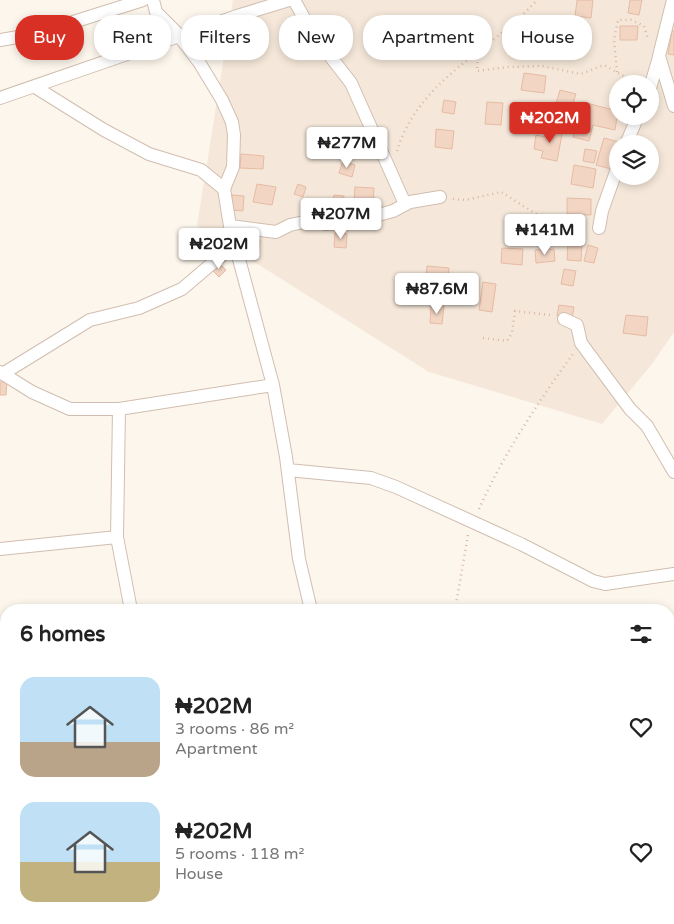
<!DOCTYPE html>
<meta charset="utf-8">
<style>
:root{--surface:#fff;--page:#f2f2f2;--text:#222;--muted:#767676;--accent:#d93025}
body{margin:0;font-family:"Varela Round",sans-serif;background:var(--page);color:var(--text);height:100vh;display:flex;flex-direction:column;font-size:19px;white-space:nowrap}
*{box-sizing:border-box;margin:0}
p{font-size:16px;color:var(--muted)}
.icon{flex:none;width:28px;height:28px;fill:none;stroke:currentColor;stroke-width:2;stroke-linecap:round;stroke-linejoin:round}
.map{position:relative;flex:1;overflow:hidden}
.drawer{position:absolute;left:0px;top:604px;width:675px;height:321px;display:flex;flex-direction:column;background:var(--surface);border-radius:20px 20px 0 0;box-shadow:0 2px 8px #0003}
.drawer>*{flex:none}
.guide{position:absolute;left:15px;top:15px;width:645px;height:45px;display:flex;gap:10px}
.controls{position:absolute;left:609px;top:75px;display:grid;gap:10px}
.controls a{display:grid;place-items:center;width:50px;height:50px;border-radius:50%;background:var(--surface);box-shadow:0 2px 8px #0003;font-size:25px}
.price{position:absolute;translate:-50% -42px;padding:0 11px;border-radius:5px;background:#fff;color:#222;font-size:16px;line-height:32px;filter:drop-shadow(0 1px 2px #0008)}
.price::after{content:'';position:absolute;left:50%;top:30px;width:15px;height:11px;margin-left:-8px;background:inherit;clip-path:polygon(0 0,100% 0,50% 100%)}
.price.active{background:var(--accent);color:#fff}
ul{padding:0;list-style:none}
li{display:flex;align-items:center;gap:15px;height:125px;padding:0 20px}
li span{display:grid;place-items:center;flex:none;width:140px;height:100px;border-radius:15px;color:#555}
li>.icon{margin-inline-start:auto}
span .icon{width:60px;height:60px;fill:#fffc;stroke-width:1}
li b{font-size:21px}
h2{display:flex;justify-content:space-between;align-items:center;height:60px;padding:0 20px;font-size:21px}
.chip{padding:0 18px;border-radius:20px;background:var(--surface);box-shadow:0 2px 8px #0003;font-size:18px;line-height:45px}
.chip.active{background:var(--accent);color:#fff}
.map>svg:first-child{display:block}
.residential{fill:#f5e8da;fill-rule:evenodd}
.building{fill:#f3d5c3;stroke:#e6bba3}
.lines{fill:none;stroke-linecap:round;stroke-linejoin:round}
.street-casing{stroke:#d1beb0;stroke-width:14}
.path{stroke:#d9b8a5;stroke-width:2.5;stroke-dasharray:1 4;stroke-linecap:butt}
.street{stroke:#fff;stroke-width:12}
</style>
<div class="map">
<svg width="674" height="924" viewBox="0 0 674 924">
<rect width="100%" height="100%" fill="#fdf6ec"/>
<path class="residential" d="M233 0H674V332L652 364 602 424 429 372 197 226ZM618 84H650V116H618ZM618 144H650V176H618Z"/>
<path class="building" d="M577 0H593L591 18 575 16Z
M630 0H642L639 15 628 13Z
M559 26 581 30 578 44 557 39Z
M620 26H638L637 40H620Z
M672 31H674V55L668 54Z
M524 73 546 76 544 93 521 90Z
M560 90 576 94 568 118 553 114Z
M444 100 456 102 454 114 442 112Z
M487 102 503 103 501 125 485 124Z
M582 102 618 111 615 130 593 125 589 141 573 137Z
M548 126 563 129 557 161 541 158 543 151 534 149 536 135 546 137Z
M436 129 454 131 452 149 435 147Z
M604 138 619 142 611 169 596 165Z
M585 149 597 151 594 163 583 161Z
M241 154 264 156 263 169 240 168Z
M343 161 355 165 352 177 339 173Z
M574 165 596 169 593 188 571 184Z
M257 184 276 187 272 205 253 202Z
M298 184 306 187 303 197 294 194Z
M355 187 374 188 373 203H354Z
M232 195 244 196 243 211 231 210Z
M334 195 344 196 342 208 333 207Z
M567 198 591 199V215L567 214Z
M335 233 347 234 346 248 334 247Z
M248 239 260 240 259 250 247 249Z
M568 243 582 244 581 261 567 260Z
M588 245 598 248 594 263 584 261Z
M502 248 523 249 522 265 501 263Z
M554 249 555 261 536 263 535 250Z
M218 262 226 270 219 277 211 269Z
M427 266 449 268 448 283 426 281Z
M564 269 576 271 573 286 561 284Z
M458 280H474L473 301 458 300Z
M483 282 496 284 492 312 479 310Z
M559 305 574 307 572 318 557 316Z
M431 306H444L442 324 430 323Z
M626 315 648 317 646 336 623 333Z
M0 382H7L6 395H0Z"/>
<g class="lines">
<defs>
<path id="street" d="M153 0 156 12 176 32 199 62 222 100 232 122 234 135 233 167 224 189 230 226 273 385 286 457 299 559 311 610
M294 0 313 34 351 83 405 204
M673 0 659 56 674 106
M0 40 35 34 143 0
M35 87 104 130 149 154 201 170 224 189
M650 88 659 57
M0 98 237 16 289 0
M626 144 638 116
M230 226 276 232 290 225 313 220 326 224 356 221 393 211 410 202 440 197
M599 228 602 211 618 166
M564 319 577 325 581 343 630 409 647 426 674 472
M0 372 32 392 70 409H119L117 537 0 549
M4 373 90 320 139 308 182 289 235 244
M119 409 273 385
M288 470 371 478 396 487 521 544 593 581 605 584 674 574
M117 537 131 610
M459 919 460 924
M344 924 346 919"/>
</defs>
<use href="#street" class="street-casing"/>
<path class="path" d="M478 52 477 71 508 67 542 66 581 74 604 65 636 83
M617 72 614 40 618 20H631L644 26 648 39
M397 151C420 77 490 53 537 0
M453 199 466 200 501 192C520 203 565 236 586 234
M483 338 507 341 512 333 515 311 550 315
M479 509C503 455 538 402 573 354
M455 610 468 535
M669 631 674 627
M400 924 405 919"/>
<use href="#street" class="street"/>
</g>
</svg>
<div class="controls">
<a><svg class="icon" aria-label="locate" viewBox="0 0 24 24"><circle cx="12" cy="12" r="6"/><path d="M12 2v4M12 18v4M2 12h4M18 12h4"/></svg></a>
<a><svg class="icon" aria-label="layers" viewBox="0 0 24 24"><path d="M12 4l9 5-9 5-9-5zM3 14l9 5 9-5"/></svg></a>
</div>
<b class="price active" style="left:550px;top:144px">₦202M</b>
<b class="price" style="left:347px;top:169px">₦277M</b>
<b class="price" style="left:341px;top:240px">₦207M</b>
<b class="price" style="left:545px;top:256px">₦141M</b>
<b class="price" style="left:219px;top:270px">₦202M</b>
<b class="price" style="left:437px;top:315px">₦87.6M</b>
<div class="guide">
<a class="chip active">Buy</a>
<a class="chip">Rent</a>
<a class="chip">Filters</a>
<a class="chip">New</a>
<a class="chip">Apartment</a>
<a class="chip">House</a>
</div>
<section class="drawer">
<h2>6 homes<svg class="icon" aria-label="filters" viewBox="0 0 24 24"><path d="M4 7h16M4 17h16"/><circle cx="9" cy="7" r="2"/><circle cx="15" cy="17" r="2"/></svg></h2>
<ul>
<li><span style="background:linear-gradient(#bfe0f5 65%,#b9a48a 0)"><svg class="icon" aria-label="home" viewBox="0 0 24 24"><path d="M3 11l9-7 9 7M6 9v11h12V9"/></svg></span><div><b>₦202M</b><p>3 rooms · 86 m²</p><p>Apartment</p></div><svg class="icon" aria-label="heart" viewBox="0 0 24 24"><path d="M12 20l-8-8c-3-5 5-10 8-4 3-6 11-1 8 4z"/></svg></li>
<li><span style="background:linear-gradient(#bfe0f5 60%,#c2b280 0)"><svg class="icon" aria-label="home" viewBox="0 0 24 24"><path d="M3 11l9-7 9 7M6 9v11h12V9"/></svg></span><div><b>₦202M</b><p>5 rooms · 118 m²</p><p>House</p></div><svg class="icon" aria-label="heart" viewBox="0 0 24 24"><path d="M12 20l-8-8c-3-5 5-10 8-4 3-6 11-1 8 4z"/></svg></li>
</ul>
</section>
</div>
